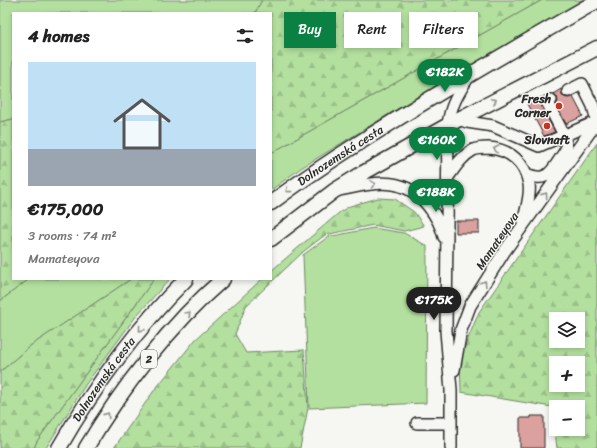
<!DOCTYPE html>
<meta charset="utf-8">
<style>
:root{--surface:#fff;--page:#f2f2f2;--text:#222;--muted:#767676;--line:#e0e0e0;--accent:#0b8043}
body{margin:0;font-family:Sriracha,sans-serif;background:var(--page);color:var(--text);height:100vh;display:flex;flex-direction:column;font-size:15px;white-space:nowrap}
*{box-sizing:border-box;margin:0}
p{font-size:13px;color:var(--muted)}
.icon{flex:none;width:22px;height:22px;fill:none;stroke:currentColor;stroke-width:2;stroke-linecap:round;stroke-linejoin:round}
.map{position:relative;flex:1;overflow:hidden}
.details{position:absolute;left:12px;top:12px;width:260px;height:268px;display:flex;flex-direction:column;background:var(--surface);border-radius:0px;box-shadow:0 2px 6px #0003}
.details>*{flex:none}
.hud{position:absolute;left:284px;top:12px;width:253px;height:36px;display:flex;gap:8px}
.fabs{position:absolute;left:549px;top:312px;display:grid;gap:8px}
.fabs a{display:grid;place-items:center;width:36px;height:36px;border-radius:0px;background:var(--surface);box-shadow:0 2px 6px #0003;font-size:20px}
.price{position:absolute;translate:-50% -34px;padding:0 9px;border-radius:14px;background:var(--accent);color:#fff;font-size:13px;line-height:26px;filter:drop-shadow(0 1px 2px #0008)}
.price::after{content:'';position:absolute;left:50%;top:24px;width:12px;height:9px;margin-left:-6px;background:inherit;clip-path:polygon(0 0,100% 0,50% 100%)}
.price.current{background:#222;color:#fff}
ul{padding:0;list-style:none}
li{display:grid;align-content:center;gap:8px;height:212px;padding:0 16px}
li+li{border-top:1px solid var(--line)}
li span{display:grid;place-items:center;height:124px;border-radius:0px;color:#555}
li>.icon{margin-inline-start:auto}
span .icon{width:72px;height:72px;fill:#fffc;stroke-width:1}
li b{font-size:17px}
h2{display:flex;justify-content:space-between;align-items:center;height:48px;padding:0 16px;font-size:17px}
.pill{padding:0 14px;border-radius:0px;background:var(--surface);box-shadow:0 2px 6px #0003;font-size:14px;line-height:36px}
.pill.current{background:var(--accent);color:#fff}
.map>svg:first-child{display:block}
.grass{fill:#b3e09f;stroke:#6f8665}
.forest{fill:url(#forest-firs);stroke:#6f8665;fill-rule:evenodd}
.building{fill:#dba19e;stroke:#2b2b2b}
.lines{fill:none;stroke-linecap:round;stroke-linejoin:round}
.minor-casing{stroke:#2b2b2b;stroke-width:14}
.major-casing{stroke:#2b2b2b;stroke-width:17}
.minor{stroke:#f6f6f2;stroke-width:11}
.major{stroke:#f6f6f2;stroke-width:14}
.oneway{stroke:#90908e}
.poi-dot{fill:#c8321e;stroke:#f6f6f2;stroke-width:1.5}
.labels{text-anchor:middle;dominant-baseline:central;stroke-width:3;stroke-linejoin:round;paint-order:stroke}
.shield{fill:#f6f6f2;stroke:#686867;stroke-width:1}
.shield-label{font-size:11px;font-weight:bold;fill:#2b2b2b}
.poi-label{font-size:12px;font-weight:bold;fill:#2b2b2b;stroke:#f6f6f2;text-anchor:end}
.street-label{font-size:12px;fill:#2b2b2b;stroke:#f6f6f2}
</style>
<div class="map">
<svg width="597" height="448" viewBox="0 0 597 448">
<defs>
<pattern id="forest-firs" width="22" height="20" patternUnits="userSpaceOnUse"><rect width="22" height="20" fill="#b3e09f"/><path d="M5 1l3.5 6h-7zM16 11l3.5 6h-7z" fill="#9ac089"/></pattern>
</defs>
<rect width="100%" height="100%" fill="#f6f6f2"/>
<filter id="ink" filterUnits="userSpaceOnUse"><feTurbulence type="fractalNoise" baseFrequency=".025" numOctaves="2"/><feDisplacementMap in="SourceGraphic" scale="8" xChannelSelector="R" yChannelSelector="G"/><feConvolveMatrix kernelMatrix="1 2 1 2 8 2 1 2 1" color-interpolation-filters="sRGB"/></filter>
<g filter="url(#ink)">
<path class="grass" d="M0 0H262L255 13H13V119L0 122Z
M542 0H586L407 103 301 168 271 190V153Z
M373 228 404 233 427 246 426 403 309 408 303 255 328 237Z
M29 279H131L30 346 0 372V301Z
M154 279H170L137 315 86 384 46 448H34L37 441Z"/>
<path class="forest" d="M262 0H542L271 153V13H255Z
M13 119V279H29L0 301V122Z
M597 143V448H557L552 407 461 392 460 358 479 312ZM556 319H578V341H556ZM556 363H578V385H556ZM556 407H578V429H556Z
M378 198 395 199 414 212 424 226 404 231 373 225 325 235 304 251 246 306 235 334 246 353 304 350 308 408 300 448H114L153 392 195 340 262 279H271V271L340 212 350 206Z
M131 279H154L37 441 34 448H0V372L30 346Z"/>
<path class="building" d="M561 89 562 94 564 97 568 98 573 97 583 116 566 124 556 105 558 101 557 97 553 94Z
M542 97 540 101 541 105 555 132 544 136 527 104Z
M456 221H479V233H456Z
M531 416H544V448H520V418H531Z"/>
<g class="lines">
<defs>
<path id="minor" d="M568 91 582 84 593 106 597 122
M459 119 467 122 493 126 539 146 596 122
M526 174C532 176 539 179 545 176 553 173 562 155 567 148L564 135 547 102 551 100
M448 177C455 167 462 156 473 150 478 148 483 148 488 148 509 149 525 162 529 184 531 196 526 208 524 220
M339 190C374 183 404 174 429 207 436 216 441 225 444 237
M454 370 461 330 470 306 504 252 597 122
M417 423H451
M451 448V390L446 331 448 125C450 106 459 92 469 76"/>
<g id="major">
<path id="s1" d="M271 203C308 175 347 150 386 126 455 82 526 42 597 1"/>
<path d="M271 239 334 191 363 173 459 119 597 48"/>
<path id="s2" d="M59 448C94 387 136 329 186 279"/>
<path d="M86 448C122 388 170 325 223 279"/>
</g>
</defs>
<use href="#minor" class="minor-casing"/>
<use href="#major" class="major-casing"/>
<use href="#minor" class="minor"/>
<use href="#major" class="major"/>
</g>
<defs><path id="oneway-chevron" d="M-2-3.5L2.5 0L-2 3.5" fill="none" stroke-width="1.6" stroke-linecap="round" stroke-linejoin="round"/></defs>
<g class="oneway">
<use href="#oneway-chevron" transform="translate(494 101) rotate(-27)"/>
<use href="#oneway-chevron" transform="translate(496 149) rotate(-169)"/>
<use href="#oneway-chevron" transform="translate(373 184) rotate(-7)"/>
<use href="#oneway-chevron" transform="translate(288 190) rotate(143)"/>
<use href="#oneway-chevron" transform="translate(545 195) rotate(-55)"/>
<use href="#oneway-chevron" transform="translate(484 283) rotate(-58)"/>
<use href="#oneway-chevron" transform="translate(188 314) rotate(-46)"/>
<use href="#oneway-chevron" transform="translate(141 329) rotate(129)"/>
<use href="#oneway-chevron" transform="translate(107 415) rotate(-55)"/>
</g>
</g>
<g class="poi-dot">
<circle cx="559" cy="106" r="4"/>
<circle cx="547" cy="126" r="4"/>
</g>
<g class="labels">
<rect class="shield" x="141" y="350" width="16" height="18" rx="3"/>
<g class="shield-label">
<text x="149" y="359">2</text>
</g>
<g class="poi-label">
<text x="551" y="99">Fresh<tspan x="551" dy="14">Corner</tspan></text>
<text x="547" y="140" text-anchor="middle">Slovnaft</text>
</g>
<g class="street-label">
<text stroke="none"><textPath href="#s1" startOffset="84">Dolnozemská cesta</textPath></text>
<text transform="translate(497 241) rotate(-56)">Mamateyova</text>
<text stroke="none"><textPath href="#s2" startOffset="82">Dolnozemská cesta</textPath></text>
</g>
</g>
</svg>
<div class="fabs">
<a><svg class="icon" aria-label="layers" viewBox="0 0 24 24"><path d="M12 4l9 5-9 5-9-5zM3 14l9 5 9-5"/></svg></a>
<a>+</a>
<a>−</a>
</div>
<b class="price" style="left:445px;top:93px">€182K</b>
<b class="price" style="left:437px;top:161px">€160K</b>
<b class="price" style="left:436px;top:213px">€188K</b>
<b class="price current" style="left:434px;top:321px">€175K</b>
<div class="hud">
<a class="pill current">Buy</a>
<a class="pill">Rent</a>
<a class="pill">Filters</a>
</div>
<section class="details">
<h2>4 homes<svg class="icon" aria-label="filters" viewBox="0 0 24 24"><path d="M4 7h16M4 17h16"/><circle cx="9" cy="7" r="2"/><circle cx="15" cy="17" r="2"/></svg></h2>
<ul>
<li><span style="background:linear-gradient(#bfe0f5 70%,#9aa5b1 0)"><svg class="icon" aria-label="home" viewBox="0 0 24 24"><path d="M3 11l9-7 9 7M6 9v11h12V9"/></svg></span><div><b>€175,000</b><p>3 rooms · 74 m²</p><p>Mamateyova</p></div></li>
</ul>
</section>
</div>
